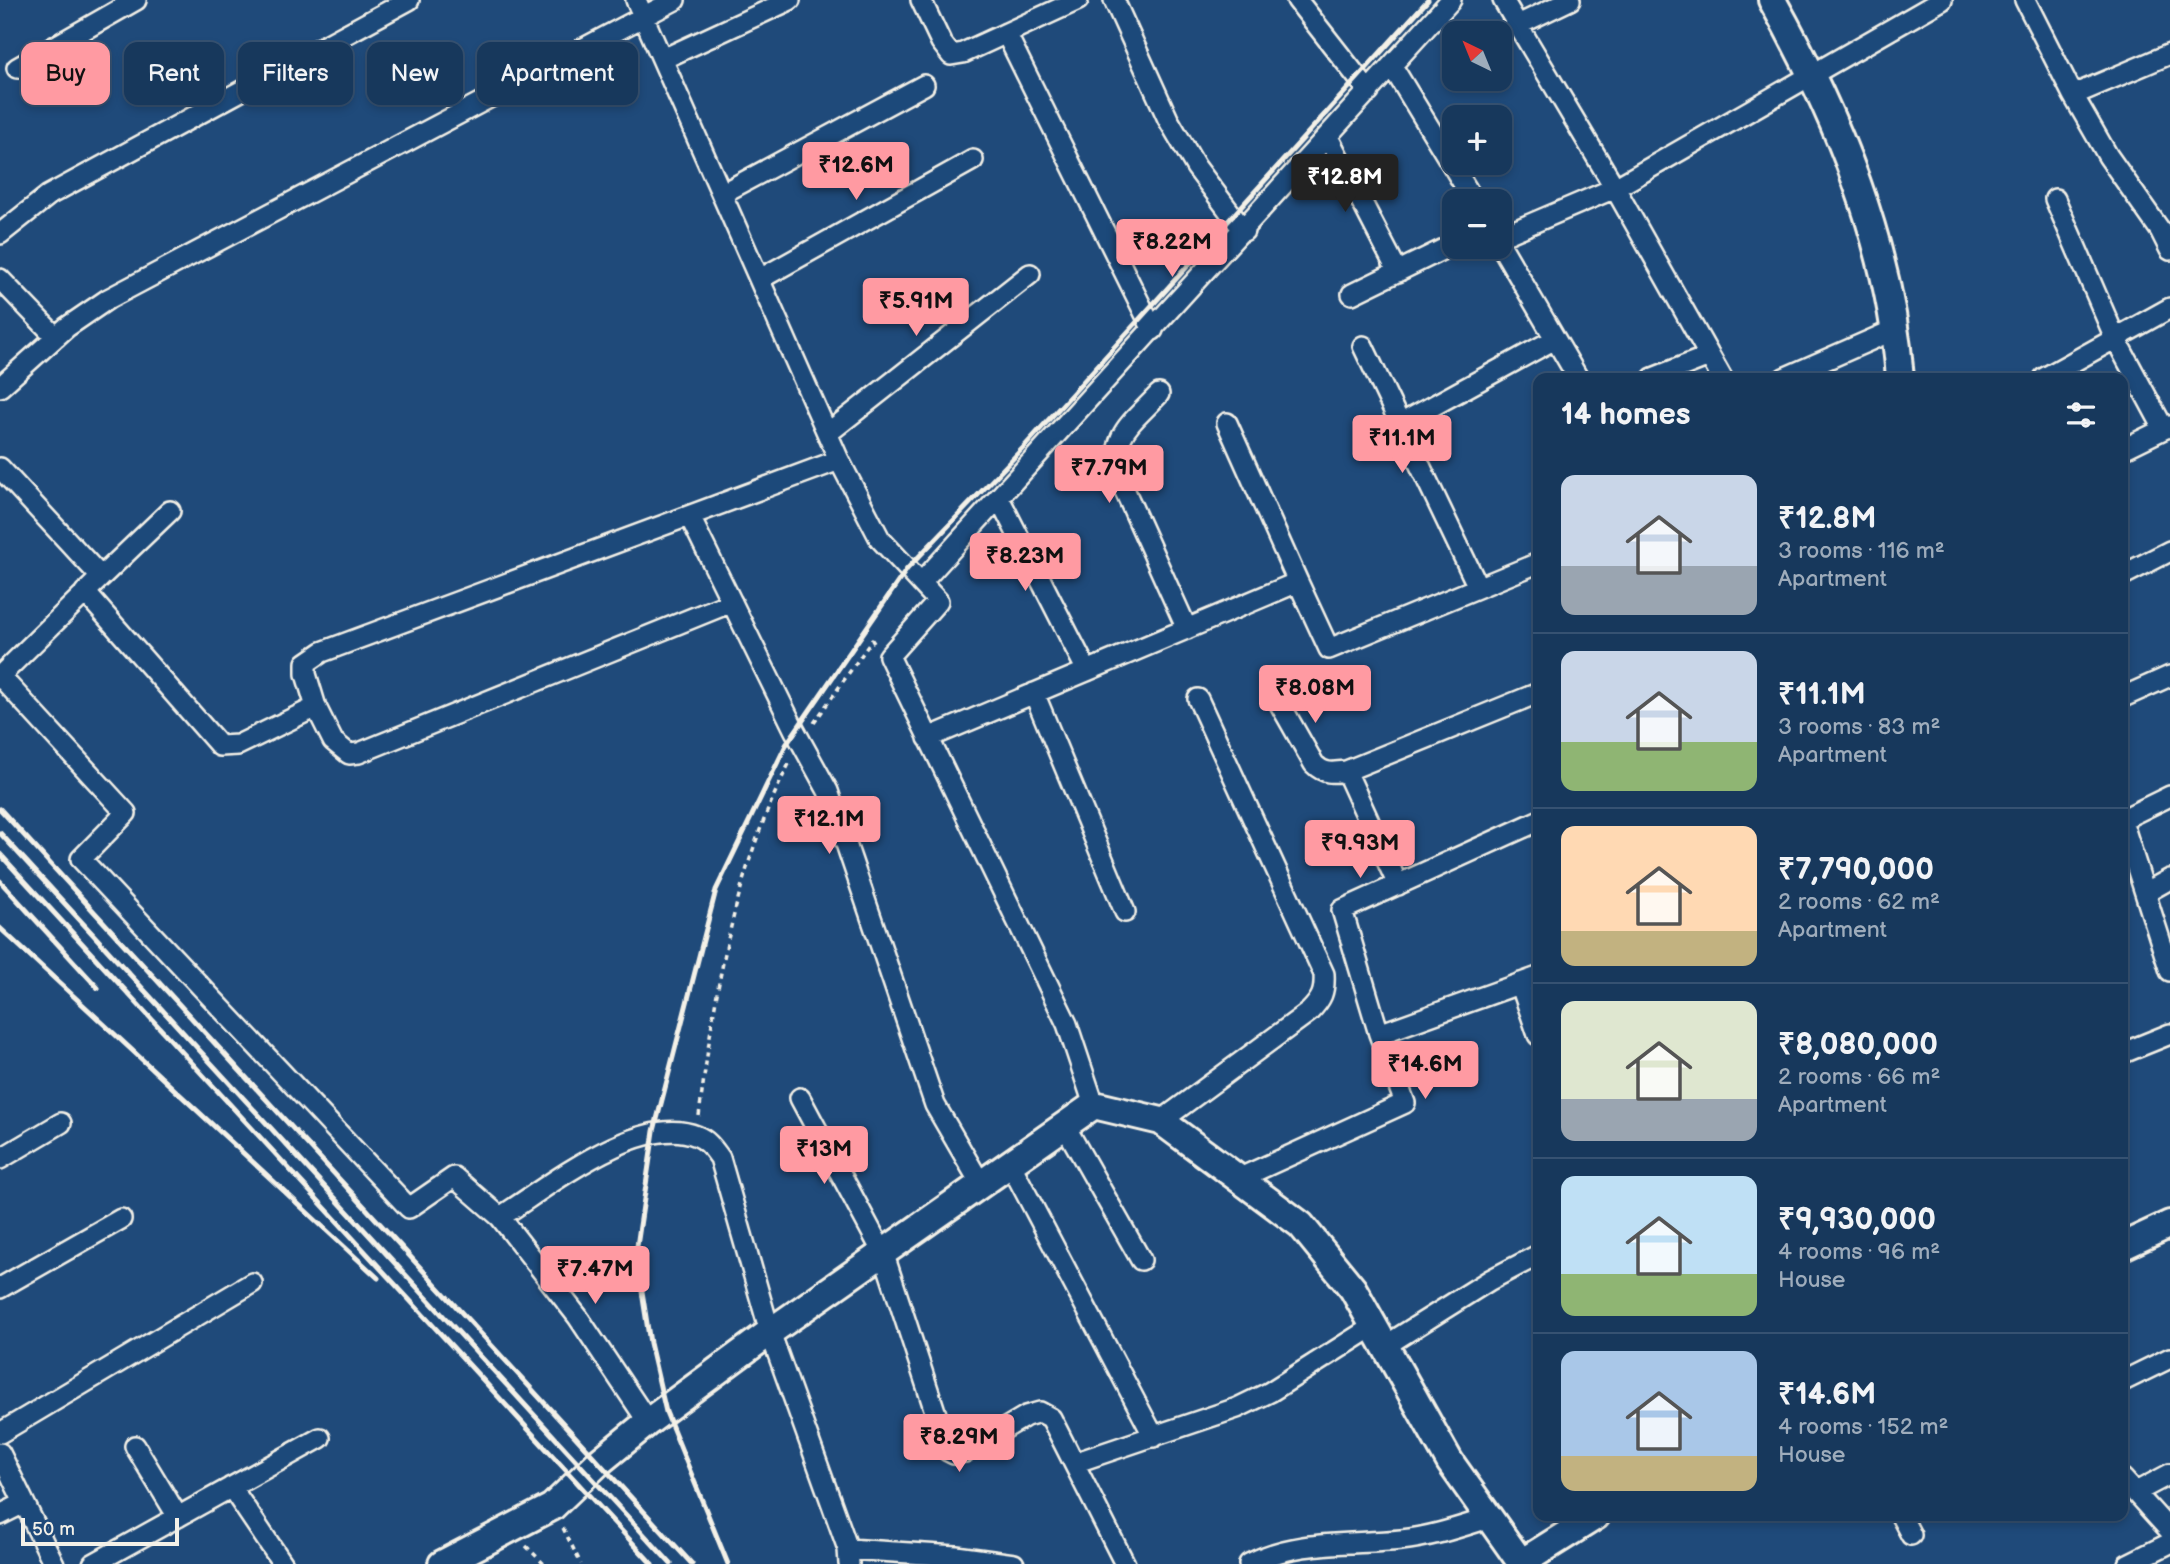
<!DOCTYPE html>
<meta charset="utf-8">
<style>
:root{--surface:#17385c;--page:#244365;--text:#f1f3f6;--muted:#9eacbb;--line:#365272;--accent:#ff9aa2}
body{margin:0;font-family:"Balsamiq Sans",sans-serif;background:var(--page);color:var(--text);height:100vh;display:flex;flex-direction:column;font-size:26px;white-space:nowrap}
*{box-sizing:border-box;margin:0}
p{font-size:23px;color:var(--muted)}
.icon{flex:none;width:38px;height:38px;fill:none;stroke:currentColor;stroke-width:2;stroke-linecap:round;stroke-linejoin:round}
.map{position:relative;flex:1;overflow:hidden}
.sheet{position:absolute;left:1533px;top:373px;width:595px;height:1148px;display:flex;flex-direction:column;background:var(--surface);border-radius:14px;box-shadow:0 4px 10px #0003,0 0 0 2px var(--line)}
.sheet>*{flex:none}
.top-card{position:absolute;left:21px;top:42px;width:665px;height:63px;display:flex;gap:14px}
.needle{width:46px;rotate:317deg}
.fabs{position:absolute;left:1442px;top:21px;display:grid;gap:14px}
.fabs a{display:grid;place-items:center;width:70px;height:70px;border-radius:14px;background:var(--surface);box-shadow:0 4px 10px #0003,0 0 0 2px var(--line);font-size:35px}
.scale{position:absolute;left:21px;bottom:18px;width:158px;box-sizing:border-box;padding-left:7px;border:4px solid #f4f1e8;border-top:0;font-size:19px;line-height:24px;white-space:nowrap;color:#f4f1e8;-webkit-text-stroke:5px #1f4a7a;paint-order:stroke}
.price{position:absolute;translate:-50% -60px;padding:0 16px;border-radius:7px;background:var(--accent);color:#111;font-size:23px;line-height:46px;filter:drop-shadow(0 2px 4px #0008)}
.price::after{content:'';position:absolute;left:50%;top:42px;width:21px;height:16px;margin-left:-10px;background:inherit;clip-path:polygon(0 0,100% 0,50% 100%)}
.price.current{background:#222;color:#fff}
ul{padding:0;list-style:none}
li{display:flex;align-items:center;gap:21px;height:175px;padding:0 28px}
li+li{border-top:2px solid var(--line)}
li span{display:grid;place-items:center;flex:none;width:196px;height:140px;border-radius:14px;color:#555}
li>.icon{margin-inline-start:auto}
span .icon{width:84px;height:84px;fill:#fffc;stroke-width:1}
li b{font-size:30px}
h2{display:flex;justify-content:space-between;align-items:center;height:84px;padding:0 28px;font-size:30px}
.pill{padding:0 24px;border-radius:14px;background:var(--surface);box-shadow:0 4px 10px #0003,0 0 0 2px var(--line);font-size:24px;line-height:63px}
.pill.current{background:var(--accent);color:#111}
.map>svg:first-child{display:block}
.lines{fill:none;stroke-linecap:round;stroke-linejoin:round}
.street-casing{stroke:#f4f1e8;stroke-width:24}
.secondary-casing{stroke:#f4f1e8;stroke-width:32}
.path{stroke:#f4f1e8;stroke-width:3.5;stroke-dasharray:5 5;stroke-linecap:butt}
.street{stroke:#1f4a7a;stroke-width:19}
.secondary{stroke:#1f4a7a;stroke-width:26}
.rail{stroke:#f4f1e8;stroke-width:5}
</style>
<div class="map">
<svg width="2170" height="1564" viewBox="0 0 2170 1564">
<rect width="100%" height="100%" fill="#1f4a7a"/>
<filter id="ink" filterUnits="userSpaceOnUse"><feTurbulence type="fractalNoise" baseFrequency=".0143" numOctaves="2"/><feDisplacementMap in="SourceGraphic" scale="14" xChannelSelector="R" yChannelSelector="G"/><feConvolveMatrix kernelMatrix="1 2 1 2 8 2 1 2 1" color-interpolation-filters="sRGB"/></filter>
<g filter="url(#ink)">
<g class="lines">
<defs>
<path id="street" d="M636 0 839 460 880 539 938 601 889 656 1067 1024 1094 1105
M921 0 941 42 951 55 963 53 1078 0
M1114 0 1168 119 1196 167 1244 231
M1297 0 1369 92
M1503 0 1615 188 1722 378
M2025 0 2073 95 2170 54
M1518 25 1570 0
M1006 33 1153 330
M663 59 790 0
M1392 66 1474 201
M17 68 136 0
M2073 95 2108 156 2160 230 2170 250
M1328 137 1398 272
M723 193 924 85
M2055 199 2115 338 2164 429
M0 234 49 195 409 0
M1500 237 1615 188 1942 0
M1500 244 1578 378
M0 279 56 337
M760 279 973 160
M1352 294 1454 244
M1363 346 1478 587
M1653 378 1709 356
M1784 378 1896 329
M2044 378 2170 308
M0 387 67 327 108 299 675 0
M1159 394C1130 425 1109 435 1120 480L1187 629
M1227 423 1298 582
M1400 424 1555 339
M828 433 1030 274
M2123 449 2170 426
M0 468 101 577 0 676
M999 498 1087 671
M690 517 795 731 828 791 935 1105 982 1186
M2123 575 2170 551
M101 577 170 511
M921 583 1451 0
M85 592 220 746 238 745 316 707 333 741 349 754 359 753 732 602
M0 676 126 813 81 859 409 1208 454 1177 500 1217C548 1187 640 1112 697 1136 708 1140 714 1150 720 1158L770 1332 848 1549 849 1564
M1034 693 1125 912
M1276 697 1314 764C1324 774 1332 773 1346 771
M2123 697 2170 676
M316 707 306 674V663L322 652 839 460
M928 738 1298 582 1329 649 1538 563
M2123 819 2170 796
M2123 824 2170 971
M1398 885 1346 771 1538 693
M2145 893 2170 879
M1520 983 1538 1035
M1379 1034 1342 910 1538 821
M2123 1053 2170 1034
M800 1098 884 1255 948 1451 954 1454 965 1452 1026 1416 1040 1412 1051 1418 1125 1564
M1161 1121 1309 1012C1322 999 1325 992 1324 974L1198 699
M1065 1126 1141 1260
M0 1159 61 1123
M1011 1165 1154 1437
M1238 1179 1405 1103 1379 1034 1538 977
M500 1217 578 1317 648 1422
M0 1288 121 1219
M1385 1346 1490 1280 1538 1255
M2123 1381 2170 1358
M0 1433 252 1283
M135 1446 178 1517
M0 1453 54 1564
M1074 1463 1237 1408 1270 1392 1374 1326
M2123 1479 2170 1531
M231 1487 283 1564
M2136 1492 2170 1474
M0 1515 24 1503
M1901 1516 1911 1535
M848 1549 956 1556 1014 1564
M93 1564 320 1438
M1249 1564C1297 1539 1349 1545 1401 1540 1431 1537 1460 1527 1489 1518
M2128 1564 2170 1543"/>
<path id="secondary" d="M1772 0C1837 116 1890 244 1900 378
M2123 1246 2170 1224
M1521 1563 1596 1516
M442 1564 552 1507 599 1462 648 1422 770 1332 1094 1105 1161 1121 1301 1225 1353 1289 1450 1462 1522 1564"/>
</defs>
<use href="#street" class="street-casing"/>
<use href="#secondary" class="secondary-casing"/>
<path class="path" d="M814 723 872 640 874 643
M699 1116C714 996 734 870 790 762
M563 1528 581 1564
M526 1546 544 1564"/>
<use href="#street" class="street"/>
<use href="#secondary" class="secondary"/>
<path class="rail" d="M0 809 692 1564
M0 833 671 1564
M0 854 652 1564
M0 881 98 988
M0 928 378 1278
M728 1564 666 1412 650 1343 636 1253 654 1131 716 890 786 745 907 569 1024 447 1428 0"/>
</g>
</g>
</svg>
<div class="fabs">
<a><svg class="needle" viewBox="-14 -14 28 28"><path d="M0-13l5 13h-10z" fill="#e53935"/><path d="M0 13l5-13h-10z" fill="#9eacbb"/></svg></a>
<a>+</a>
<a>−</a>
</div>
<div class="scale">50 m</div>
<b class="price" style="left:856px;top:202px">₹12.6M</b>
<b class="price current" style="left:1345px;top:214px">₹12.8M</b>
<b class="price" style="left:1172px;top:279px">₹8.22M</b>
<b class="price" style="left:916px;top:338px">₹5.91M</b>
<b class="price" style="left:1402px;top:475px">₹11.1M</b>
<b class="price" style="left:1109px;top:505px">₹7.79M</b>
<b class="price" style="left:1025px;top:593px">₹8.23M</b>
<b class="price" style="left:1315px;top:725px">₹8.08M</b>
<b class="price" style="left:829px;top:856px">₹12.1M</b>
<b class="price" style="left:1360px;top:880px">₹9.93M</b>
<b class="price" style="left:1425px;top:1101px">₹14.6M</b>
<b class="price" style="left:824px;top:1186px">₹13M</b>
<b class="price" style="left:595px;top:1306px">₹7.47M</b>
<b class="price" style="left:959px;top:1474px">₹8.29M</b>
<div class="top-card">
<a class="pill current">Buy</a>
<a class="pill">Rent</a>
<a class="pill">Filters</a>
<a class="pill">New</a>
<a class="pill">Apartment</a>
</div>
<section class="sheet">
<h2>14 homes<svg class="icon" aria-label="filters" viewBox="0 0 24 24"><path d="M4 7h16M4 17h16"/><circle cx="9" cy="7" r="2"/><circle cx="15" cy="17" r="2"/></svg></h2>
<ul>
<li><span style="background:linear-gradient(#c9d6e8 65%,#9aa5b1 0)"><svg class="icon" aria-label="home" viewBox="0 0 24 24"><path d="M3 11l9-7 9 7M6 9v11h12V9"/></svg></span><div><b>₹12.8M</b><p>3 rooms · 116 m²</p><p>Apartment</p></div></li>
<li><span style="background:linear-gradient(#c9d6e8 65%,#8fb573 0)"><svg class="icon" aria-label="home" viewBox="0 0 24 24"><path d="M3 11l9-7 9 7M6 9v11h12V9"/></svg></span><div><b>₹11.1M</b><p>3 rooms · 83 m²</p><p>Apartment</p></div></li>
<li><span style="background:linear-gradient(#ffd9b3 75%,#c2b280 0)"><svg class="icon" aria-label="home" viewBox="0 0 24 24"><path d="M3 11l9-7 9 7M6 9v11h12V9"/></svg></span><div><b>₹7,790,000</b><p>2 rooms · 62 m²</p><p>Apartment</p></div></li>
<li><span style="background:linear-gradient(#dfe7d0 70%,#9aa5b1 0)"><svg class="icon" aria-label="home" viewBox="0 0 24 24"><path d="M3 11l9-7 9 7M6 9v11h12V9"/></svg></span><div><b>₹8,080,000</b><p>2 rooms · 66 m²</p><p>Apartment</p></div></li>
<li><span style="background:linear-gradient(#bfe0f5 70%,#8fb573 0)"><svg class="icon" aria-label="home" viewBox="0 0 24 24"><path d="M3 11l9-7 9 7M6 9v11h12V9"/></svg></span><div><b>₹9,930,000</b><p>4 rooms · 96 m²</p><p>House</p></div></li>
<li><span style="background:linear-gradient(#a9c7e8 75%,#c2b280 0)"><svg class="icon" aria-label="home" viewBox="0 0 24 24"><path d="M3 11l9-7 9 7M6 9v11h12V9"/></svg></span><div><b>₹14.6M</b><p>4 rooms · 152 m²</p><p>House</p></div></li>
</ul>
</section>
</div>
